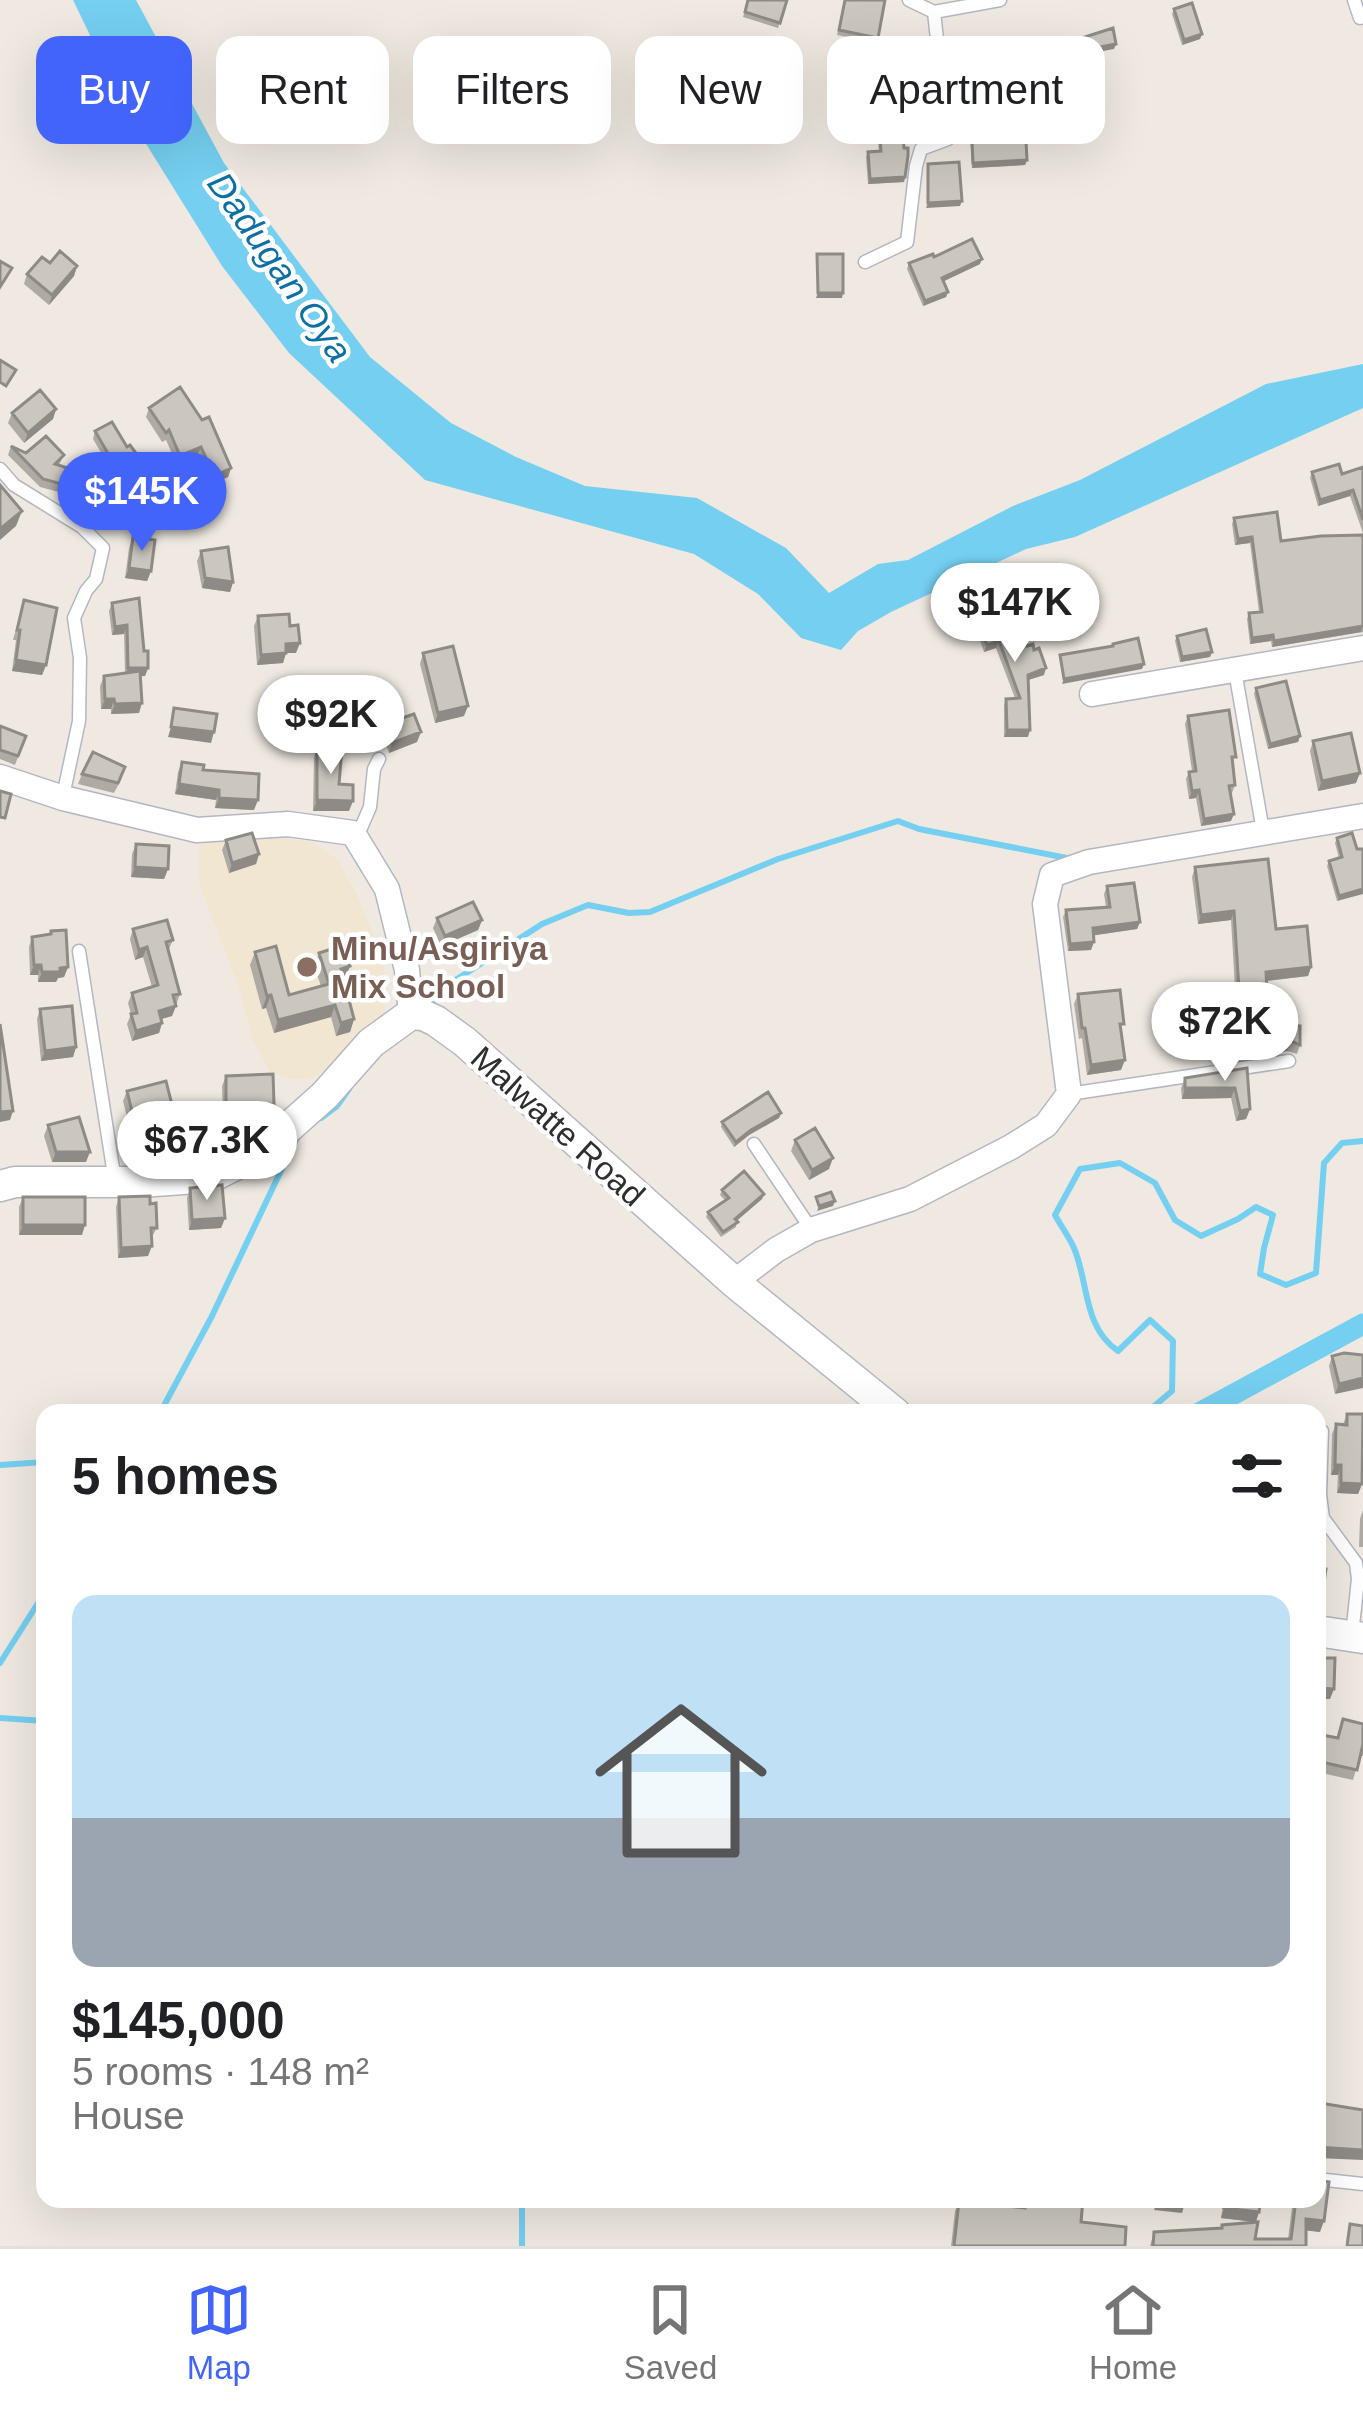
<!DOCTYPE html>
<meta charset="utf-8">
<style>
:root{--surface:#fff;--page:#f6f6f6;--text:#202124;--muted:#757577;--line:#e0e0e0;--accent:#4264fb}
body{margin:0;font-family:Arial,sans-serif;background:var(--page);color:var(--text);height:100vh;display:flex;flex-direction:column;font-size:45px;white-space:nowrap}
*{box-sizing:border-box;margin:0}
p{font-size:39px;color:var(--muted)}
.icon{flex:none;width:66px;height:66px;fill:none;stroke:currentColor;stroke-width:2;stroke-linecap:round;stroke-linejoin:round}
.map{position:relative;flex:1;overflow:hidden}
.details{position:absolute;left:36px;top:1404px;width:1290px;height:804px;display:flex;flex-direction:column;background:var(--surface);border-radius:24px;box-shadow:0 12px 48px #0002}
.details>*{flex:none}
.hud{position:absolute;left:36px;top:36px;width:1293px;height:108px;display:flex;gap:24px}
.price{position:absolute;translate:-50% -102px;padding:0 27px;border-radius:42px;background:#fff;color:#222;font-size:39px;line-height:78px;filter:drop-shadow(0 3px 6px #0008)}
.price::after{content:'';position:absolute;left:50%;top:72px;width:36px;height:27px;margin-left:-18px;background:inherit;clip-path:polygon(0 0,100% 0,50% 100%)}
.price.current{background:var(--accent);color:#fff}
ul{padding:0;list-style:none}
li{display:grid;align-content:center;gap:24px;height:636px;padding:0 36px}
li+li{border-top:3px solid var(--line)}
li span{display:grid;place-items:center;height:372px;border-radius:24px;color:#555}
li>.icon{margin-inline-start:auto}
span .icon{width:216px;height:216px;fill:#fffc;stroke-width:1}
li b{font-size:51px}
h2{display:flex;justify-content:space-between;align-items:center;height:144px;padding:0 36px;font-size:51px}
.pill{padding:0 42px;border-radius:24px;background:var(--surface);box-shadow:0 12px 48px #0002;font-size:42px;line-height:108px}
.pill.current{background:var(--accent);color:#fff}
.tabs{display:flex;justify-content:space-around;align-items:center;height:168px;border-top:3px solid var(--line);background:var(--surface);font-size:33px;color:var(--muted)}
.tabs a{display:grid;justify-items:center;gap:6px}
.tabs .current{color:var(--accent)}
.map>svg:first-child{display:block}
.education{fill:#f0e6d1}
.water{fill:#75cff0}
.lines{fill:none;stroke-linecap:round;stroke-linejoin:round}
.stream{stroke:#75cff0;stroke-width:6}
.canal{stroke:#75cff0;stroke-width:21}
.service-casing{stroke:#b4b7c1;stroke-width:15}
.minor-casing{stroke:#b4b7c1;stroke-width:27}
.tertiary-casing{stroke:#b4b7c1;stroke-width:33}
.service{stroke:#fff;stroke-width:12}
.minor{stroke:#fff;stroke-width:24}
.tertiary{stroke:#fff;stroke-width:30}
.wall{fill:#afaba4}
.shaded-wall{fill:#8e8b86}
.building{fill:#cbc7bf;stroke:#8e8b86;stroke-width:3}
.education-dot{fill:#8d6e63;stroke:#fff;stroke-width:4.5}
.labels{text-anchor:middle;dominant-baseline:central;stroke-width:9;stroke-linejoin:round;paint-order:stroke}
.education-label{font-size:33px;font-weight:bold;fill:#785e54;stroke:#fff;text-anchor:start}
.street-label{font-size:33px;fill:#2e2e2e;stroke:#fff}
.water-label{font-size:36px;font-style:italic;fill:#0d6fa3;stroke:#fff}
</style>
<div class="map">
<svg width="1363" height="2246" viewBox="0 0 1363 2246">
<rect width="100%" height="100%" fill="#efe9e1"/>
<path class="education" d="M241 836 278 837 311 842 338 860 356 893 380 949 387 991 383 1016 321 1074 305 1079H290L270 1072 253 1040 238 985 199 883V847L207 839Z"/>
<path class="water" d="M73 0H136L224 163 370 357 451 423 516 457 585 486 697 498 786 548 829 593 878 564 908 560 1013 506 1080 480 1266 384 1363 364V408L1075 537 1026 549 891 612 858 631 841 650 801 638 758 594 694 554 425 480 289 353 222 266 130 118Z"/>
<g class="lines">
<path class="stream" d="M429 1006 454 981 542 924 588 905 629 913 650 912 778 859 898 821 919 829 1072 859
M321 1118 337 1106 349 1089
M160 1413 212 1316 297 1137
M1146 1413 1172 1391 1173 1341 1150 1320 1118 1351C1083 1327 1089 1284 1074 1248 1069 1237 1061 1226 1055 1215L1080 1169 1120 1163 1155 1183 1175 1220 1201 1236 1238 1219 1256 1207 1273 1215 1264 1248 1260 1274 1286 1285 1316 1273 1324 1163 1342 1143 1363 1141
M0 1465 45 1462
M0 1663 45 1592
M0 1718 45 1721
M522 2199V2246"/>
<path class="canal" d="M1199 1413 1363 1324"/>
<defs>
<path id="service" d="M909 0 934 12
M1354 0 1360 18
M865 262 907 242 916 166 921 149 948 139 934 12 1000 0
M0 469 14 485 82 527 103 548 96 579 86 591 74 618 80 658 79 721 63 796
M1235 671 1263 831
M357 837 370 807 374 769 379 759
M79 951 115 1181
M1069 1094 1289 1061
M754 1144 811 1229
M1322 1431 1320 1495 1323 1518 1356 1563 1358 1579 1352 1635
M1317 2179 1363 2184"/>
<path id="minor" d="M1092 694 1363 648
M0 777 63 798 197 830 288 824 353 833 387 889 407 970 411 1014
M734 1282 776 1250 811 1230 910 1199 1011 1147 1046 1125 1069 1094 1045 904 1052 875 1089 862 1363 816"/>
<path id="tertiary" d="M0 1186 15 1182H141L211 1177 261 1152 325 1095 371 1043 411 1014 423 1015 436 1021 465 1042 734 1282 895 1413
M1317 1631 1363 1638"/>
</defs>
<use href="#service" class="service-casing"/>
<use href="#minor" class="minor-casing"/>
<use href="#tertiary" class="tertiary-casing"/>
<use href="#service" class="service"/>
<use href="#minor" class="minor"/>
<use href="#tertiary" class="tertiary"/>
</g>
<path class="wall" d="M748 0H787L778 28 743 17Z
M845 0 878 38 876 43 837 35Z
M1174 9 1202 34 1200 39 1182 45 1172 14Z
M971 117 1009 142 1027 160 1025 165 972 168 969 122Z
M879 123 905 177 904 182 868 184 866 157 868 152H879L877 128Z
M934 257 980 264 944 281 948 292 946 297 923 306 907 269 909 263Z
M50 263 77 266 74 276 49 305 24 284 27 274Z
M149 408 231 468 228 477 210 485 197 456 177 465 166 440 162 442 146 417Z
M56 409 53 419 24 443 8 423 12 413Z
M95 431 127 447 138 456 126 527 102 523V518L70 505 74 496 40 487 8 455 11 446 26 453 64 455 59 465 120 485 93 439Z
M1363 467V533L1350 496 1318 506 1310 478 1312 472 1342 474Z
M1234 518 1281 541 1363 535V632L1272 647 1271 641 1250 644 1247 619 1249 613 1259 612 1250 543 1235 545 1232 524Z
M133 537 151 571 147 581 125 578 129 548Z
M201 551 233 582 230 592 202 588 197 561Z
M24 600 46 665 42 675 12 671 16 640H13Z
M112 603 144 651 148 668 145 676H140L139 713 111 714V709H101L100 686 104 676 125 673 124 634 112 635 109 611Z
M258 616 290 626 296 653H286L283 663 257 665 254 626Z
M979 625 1027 646 1044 675 1028 680V737H1004V705L1006 699 1015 698 996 648 984 652 977 632Z
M1177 636 1212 652 1210 657 1180 662 1175 641Z
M423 653 464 716 435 723 420 664Z
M1256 688 1300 736 1298 742 1268 749 1254 694Z
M1188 716 1233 765 1235 785 1232 793H1230L1231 821 1201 826 1196 798 1189 799 1186 779 1189 772 1192 771 1185 724Z
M385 724 417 742 389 753 382 734Z
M0 726 26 736 15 765 0 759Z
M1313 741 1356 783 1318 791 1310 751Z
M317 747 339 784 349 811H313L314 758Z
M182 762 203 770 254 810 215 808 216 800 175 794 178 772Z
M82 774 122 778 114 793 78 784Z
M1337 838 1357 849 1337 901 1327 866 1329 861 1339 858 1335 843Z
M226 840 259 854 256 864 229 873 222 850Z
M136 844 168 869 164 879 131 877 132 854Z
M1195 867 1276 929 1311 967 1308 976 1267 981 1269 1026 1300 1045 1297 1054 1287 1051 1223 1060 1218 1035 1221 1025 1237 1022 1231 920 1198 924 1192 877Z
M1107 886 1140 922 1137 929 1093 935 1091 950 1068 951 1063 917 1066 910 1106 907 1104 894Z
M437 918 482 920 478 930 441 946 433 928Z
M133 929 173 940 168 951 180 994 172 1016 161 1019 162 1023 159 1033 132 1041 127 1024 131 1014 128 1003 132 993 152 987 143 957 135 960 130 939Z
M32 937 68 967 64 977 58 978 56 982H38V975H30L29 947Z
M255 952 289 995 321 986 314 966 319 953 346 978 344 979 354 1019 350 1032 336 1036 331 1017 274 1033 266 1008 262 1009 250 965Z
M1078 994 1121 1032V1070L1087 1075 1082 1038 1079 1039 1074 1004Z
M40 1009 76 1047 73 1057 41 1061 37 1019Z
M1247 1068 1250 1109 1246 1119 1236 1121 1231 1098 1182 1099 1181 1088 1185 1078Z
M226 1076 270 1114 223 1115 222 1086Z
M127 1091 170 1160 129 1162 128 1147 132 1137 123 1101Z
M781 1113 779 1118 749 1135 734 1147 721 1127 722 1122Z
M48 1125 86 1162H52L44 1136Z
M795 1140 829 1169 809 1180 791 1151Z
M190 1188 225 1218 221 1228 189 1230 187 1198Z
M722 1190 764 1194 762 1199 736 1221V1227L721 1237 706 1217 708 1212 725 1200 720 1195Z
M23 1197 82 1235H19V1207Z
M119 1197 150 1204 157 1228 151 1238 148 1256 118 1258 116 1207Z
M1363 1355 1335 1394 1329 1366 1332 1356Z
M1347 1414 1362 1484 1358 1494 1337 1493 1338 1475H1331L1332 1434 1336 1424H1343Z
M1363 1510V1547H1359L1360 1519Z
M1343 1719 1363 1724V1756L1360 1755 1353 1780 1317 1772V1734L1337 1738Z
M1026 2199 1049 2201V2199H1127L1125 2203 1083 2200 1081 2222 1125 2246H951L955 2211 959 2201 1023 2208Z
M1224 2199H1261L1256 2222 1255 2239H1288L1293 2199H1317L1320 2232 1306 2230V2246H1150L1154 2232 1222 2228 1254 2222 1221 2218Z"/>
<path class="shaded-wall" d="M1202 34 1200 39 1182 45 1184 40Z
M1116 44 1114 49 1066 58 1068 53Z
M898 92 927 94 925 99 897 98Z
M1027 160 1025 165 972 168 973 163Z
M905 177 904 182 868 184 870 179Z
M962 201 960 206 926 208 928 203Z
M982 259 980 264 940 283 942 278Z
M77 266 74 276 49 305 52 295Z
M948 292 946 297 923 306 925 301Z
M818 293H843L842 298H816Z
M56 409 53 419 24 443 28 433Z
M201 447 197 456 177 465 180 456Z
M231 468 228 477 210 485 214 476Z
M1353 490 1350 496 1318 506 1320 500Z
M22 511 16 526 0 540V529Z
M105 515 129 519 126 527 102 523Z
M1252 537 1250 543 1235 545 1238 539Z
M129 568 151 571 147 581 125 578Z
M205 578 233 582 230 592 202 588Z
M127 625 124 634 112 635 115 627Z
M1363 626 1361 632 1272 647 1274 641Z
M1273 635 1271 641 1250 644 1252 638Z
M999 641 996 648 984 652 987 645Z
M300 643 296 653H286L283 663 257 665 261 655 286 644Z
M1212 652 1210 657 1180 662 1182 657Z
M16 660 46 665 42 675 12 671Z
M1144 664 1142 669 1062 684 1064 679Z
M128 668H148L145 676 125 677Z
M1046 668 1044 675 1025 681 1028 675Z
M105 699H114L111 709H101Z
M142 703 139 713 111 714 115 704Z
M468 706 464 716 435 723 438 713Z
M171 727 214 732 211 743 168 737Z
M1007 730H1030L1028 737H1004Z
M421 732 417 742 389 753 392 743Z
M1300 736 1298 742 1268 749 1270 744Z
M1360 773 1356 783 1318 791 1322 781Z
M179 784 219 790 216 800 175 794Z
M1199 790 1196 798 1189 799 1192 791Z
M219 798 258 800 254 810 215 808Z
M317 800 353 801 349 811H313Z
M1234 814 1231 821 1201 826 1204 819Z
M259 854 256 864 229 873 232 863Z
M135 867 168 869 164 879 131 877Z
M1363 889V894L1337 901 1339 896Z
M1234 911 1231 920 1198 924 1201 915Z
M482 920 478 930 441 946 445 936Z
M1140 922 1137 929 1090 936 1093 928Z
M1094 942 1091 950 1068 951 1070 944Z
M147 947 143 957 135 960 139 950Z
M34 965H41L38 975H30Z
M350 966 346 978 336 982 341 969Z
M68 967 64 977 58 978 56 982H38L42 972Z
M1311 967 1308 976 1263 981 1266 972Z
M271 995 266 1008 262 1009 267 996Z
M335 1005 331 1017 274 1033 278 1020Z
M176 1006 172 1016 155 1021 159 1011Z
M354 1019 350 1032 336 1036 341 1023Z
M162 1023 159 1033 132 1041 136 1031Z
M1291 1041 1287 1051 1223 1060 1227 1051Z
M76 1047 73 1057 41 1061 45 1051Z
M1125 1060 1121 1070 1087 1075 1091 1065Z
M1185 1088H1235L1231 1098 1182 1099Z
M274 1104 270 1114 223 1115 226 1105Z
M1250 1109 1246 1119 1236 1121 1240 1111Z
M13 1111 10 1120 0 1122V1112Z
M781 1113 779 1118 749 1135 734 1147 736 1142 751 1130Z
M174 1150 170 1160 129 1162 133 1152Z
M56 1152H90L86 1162H52Z
M833 1158 829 1169 809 1180 812 1170Z
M764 1194 762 1199 733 1224 735 1219Z
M835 1201 833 1206 817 1211 819 1206Z
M225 1218 221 1228 189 1230 192 1220Z
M23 1225H85L82 1235H19Z
M152 1246 148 1256 118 1258 121 1248Z
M1363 1378V1388L1335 1394 1339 1384Z
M1335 1465H1341L1338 1475H1331Z
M1341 1483 1362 1484 1358 1494 1337 1493Z
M1317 1688 1334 1689 1330 1699H1317Z
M1317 2147 1363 2150V2160L1317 2158Z
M1081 2199H1127L1125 2203Z
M1158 2199 1185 2203 1182 2213 1154 2210Z
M1224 2208 1259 2212 1256 2222 1221 2218Z
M1306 2219 1324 2221 1320 2232 1302 2230Z"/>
<path class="building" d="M748 0H787L780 23 745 12Z
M845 0H885L878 38 839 30Z
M1192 3 1202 34 1184 40 1174 9Z
M1113 28 1116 44 1068 53 1066 43Z
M891 49 928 50 927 94 898 92 899 75H890Z
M1008 115 1009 142 1026 141 1027 160 973 163 971 117Z
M902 122 904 148H908V156L905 177 870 179 868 152 881 151 879 123Z
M959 162 962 201 928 203V164Z
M972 239 982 259 942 278 948 292 925 301 909 263 933 254 934 257Z
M60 251 77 266 52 295 27 274 42 257 50 263Z
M817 254H843V293H818Z
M0 261 12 268 0 287Z
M0 360 16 370 6 386 0 382Z
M180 387 202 420 209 417 231 468 214 476 201 447 180 456 169 430 166 433 149 408Z
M40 390 56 409 28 433 12 413Z
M112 422 127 447 130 445 138 456 129 519 105 515V510L73 497 77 488 43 479 11 446 26 453 46 436 64 455 55 464 132 489 114 464 95 431Z
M1339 464 1342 474 1363 467V520L1353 490 1320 500 1312 472Z
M0 485 22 511 0 529Z
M1277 512 1281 541 1321 536 1363 535V626L1274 641 1273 635 1252 638 1249 613 1262 612 1252 537 1238 539 1234 518Z
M133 537 155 540 151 571 129 568Z
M228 547 233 582 205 578 201 551Z
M139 598 144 651H148V668H128L127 625 115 627 112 603Z
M24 600 57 608 46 665 16 660 20 630H17Z
M1015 612 1027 646 1033 644 1034 650 1039 648 1046 668 1028 675 1030 730H1007L1006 699 1020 698 999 641 987 645 979 625Z
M289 614 290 626 298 625 300 643 286 644V653L261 655 258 616Z
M1206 629 1212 652 1182 657 1177 636Z
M1138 638 1144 664 1064 679 1060 655 1113 646V644Z
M453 646 468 706 438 713 423 653Z
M140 671 142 703 115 704 114 699H105L104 676Z
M1286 681 1300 736 1270 744 1256 688Z
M174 708 217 714 214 732 171 727Z
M1229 710 1236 757H1232L1235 785 1229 786 1234 814 1204 819 1199 790 1192 791 1189 772 1196 771 1188 716Z
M414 714 421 732 392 743 385 724Z
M0 726 26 736 18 756 0 750Z
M1351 733 1360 773 1322 781 1313 741Z
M317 747 342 749 339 784 353 785V801L317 800Z
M93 752 125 767 118 783 82 774Z
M182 762 204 765 203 770 259 774 258 800 219 798V790L179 784Z
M0 791 11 794 5 818 0 817Z
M252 833 259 854 232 863 226 840Z
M1352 833 1357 849H1363V889L1339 896 1329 861 1342 857 1337 838Z
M136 844 169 846 168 869 135 867Z
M1268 859 1276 929 1307 926 1311 967 1266 972 1269 1026H1300V1045L1291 1041 1227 1051 1221 1025 1241 1021 1234 911 1201 915 1195 867Z
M1134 883 1140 922 1093 928 1094 942 1070 944 1066 910 1110 907 1107 886Z
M473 902 482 920 445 936 437 918Z
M167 920 173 940 166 942 180 994 173 995 176 1006 159 1011 162 1023 136 1031 131 1014 137 1013 132 993 158 985 147 947 139 950 133 929Z
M66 930 68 967 60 968V972H42L41 965H34L32 937 51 934V931Z
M344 945 350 966 341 969 354 1019 341 1023 335 1005 278 1020 271 995 267 996 255 952 276 946 289 995 329 984 319 953Z
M1120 990 1124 1024H1120L1125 1060 1091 1065 1085 1028H1082L1078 994Z
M72 1006 76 1047 45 1051 40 1009Z
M0 1024 13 1111 0 1112Z
M1247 1068 1250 1109 1240 1111 1235 1088H1185V1078Z
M273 1074 274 1104 226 1105V1076Z
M166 1081 172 1105 174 1150 133 1152 132 1136H138L127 1091Z
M768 1092 781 1113 751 1130 736 1142 722 1122Z
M79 1117 90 1152H56L48 1125Z
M815 1128 833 1158 812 1170 795 1140Z
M744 1171 764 1194 735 1219 738 1222 723 1232 708 1212 729 1198 722 1190Z
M222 1185 225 1218 192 1220 190 1188Z
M831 1192 835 1201 819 1206 816 1197Z
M150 1196V1204L156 1203 157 1228H151L152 1246 121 1248 119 1197Z
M23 1197H85V1225H23Z
M1344 1353 1363 1355V1378L1339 1384 1332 1356Z
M1347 1414H1363L1362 1484 1341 1483V1465H1335L1336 1424 1347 1425Z
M1317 1567 1326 1569 1323 1589 1317 1588Z
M1317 1658H1335L1334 1689 1317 1688Z
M1343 1719 1363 1724V1744L1357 1770 1317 1761V1734L1338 1738Z
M1320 2103 1363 2110V2150L1317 2147Z
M1317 2180 1329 2182 1324 2221 1306 2219V2246H1153L1154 2232 1222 2228V2225L1258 2222 1255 2239H1291L1296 2199H1317Z
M1026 2199 1052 2201V2199H1083L1081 2222 1126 2227 1125 2246H954L959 2201 1025 2208Z
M1158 2199H1186L1185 2203Z
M1226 2199H1261L1259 2212 1224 2208Z
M1350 2224 1363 2226V2246H1347Z"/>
<circle class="education-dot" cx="307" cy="967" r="12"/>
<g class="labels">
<g class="education-label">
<text x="331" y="948">Minu/Asgiriya<tspan x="331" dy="38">Mix School</tspan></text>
</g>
<g class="street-label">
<text transform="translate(558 1126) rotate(42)">Malwatte Road</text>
</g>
<g class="water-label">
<text transform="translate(280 267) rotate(55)">Dadugan Oya</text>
</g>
</g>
</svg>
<b class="price current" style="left:142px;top:554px">$145K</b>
<b class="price" style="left:1015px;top:665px">$147K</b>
<b class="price" style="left:331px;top:777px">$92K</b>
<b class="price" style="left:1225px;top:1084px">$72K</b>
<b class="price" style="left:207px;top:1203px">$67.3K</b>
<div class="hud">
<a class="pill current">Buy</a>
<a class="pill">Rent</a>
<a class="pill">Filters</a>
<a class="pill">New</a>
<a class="pill">Apartment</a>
</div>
<section class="details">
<h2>5 homes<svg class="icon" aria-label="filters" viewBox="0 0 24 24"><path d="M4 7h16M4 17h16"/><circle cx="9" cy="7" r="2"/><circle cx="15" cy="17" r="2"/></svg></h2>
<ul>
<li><span style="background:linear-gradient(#bfe0f5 60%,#9aa5b1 0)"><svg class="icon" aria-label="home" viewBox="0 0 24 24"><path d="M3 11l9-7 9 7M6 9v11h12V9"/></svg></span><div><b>$145,000</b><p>5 rooms · 148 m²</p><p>House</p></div></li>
</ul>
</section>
</div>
<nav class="tabs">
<a class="current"><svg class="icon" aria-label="map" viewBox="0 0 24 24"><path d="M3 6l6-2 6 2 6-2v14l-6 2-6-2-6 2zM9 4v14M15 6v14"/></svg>Map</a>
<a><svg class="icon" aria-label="saved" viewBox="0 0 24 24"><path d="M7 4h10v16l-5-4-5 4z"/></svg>Saved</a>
<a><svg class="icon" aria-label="home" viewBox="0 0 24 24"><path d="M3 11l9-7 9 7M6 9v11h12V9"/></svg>Home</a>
</nav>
